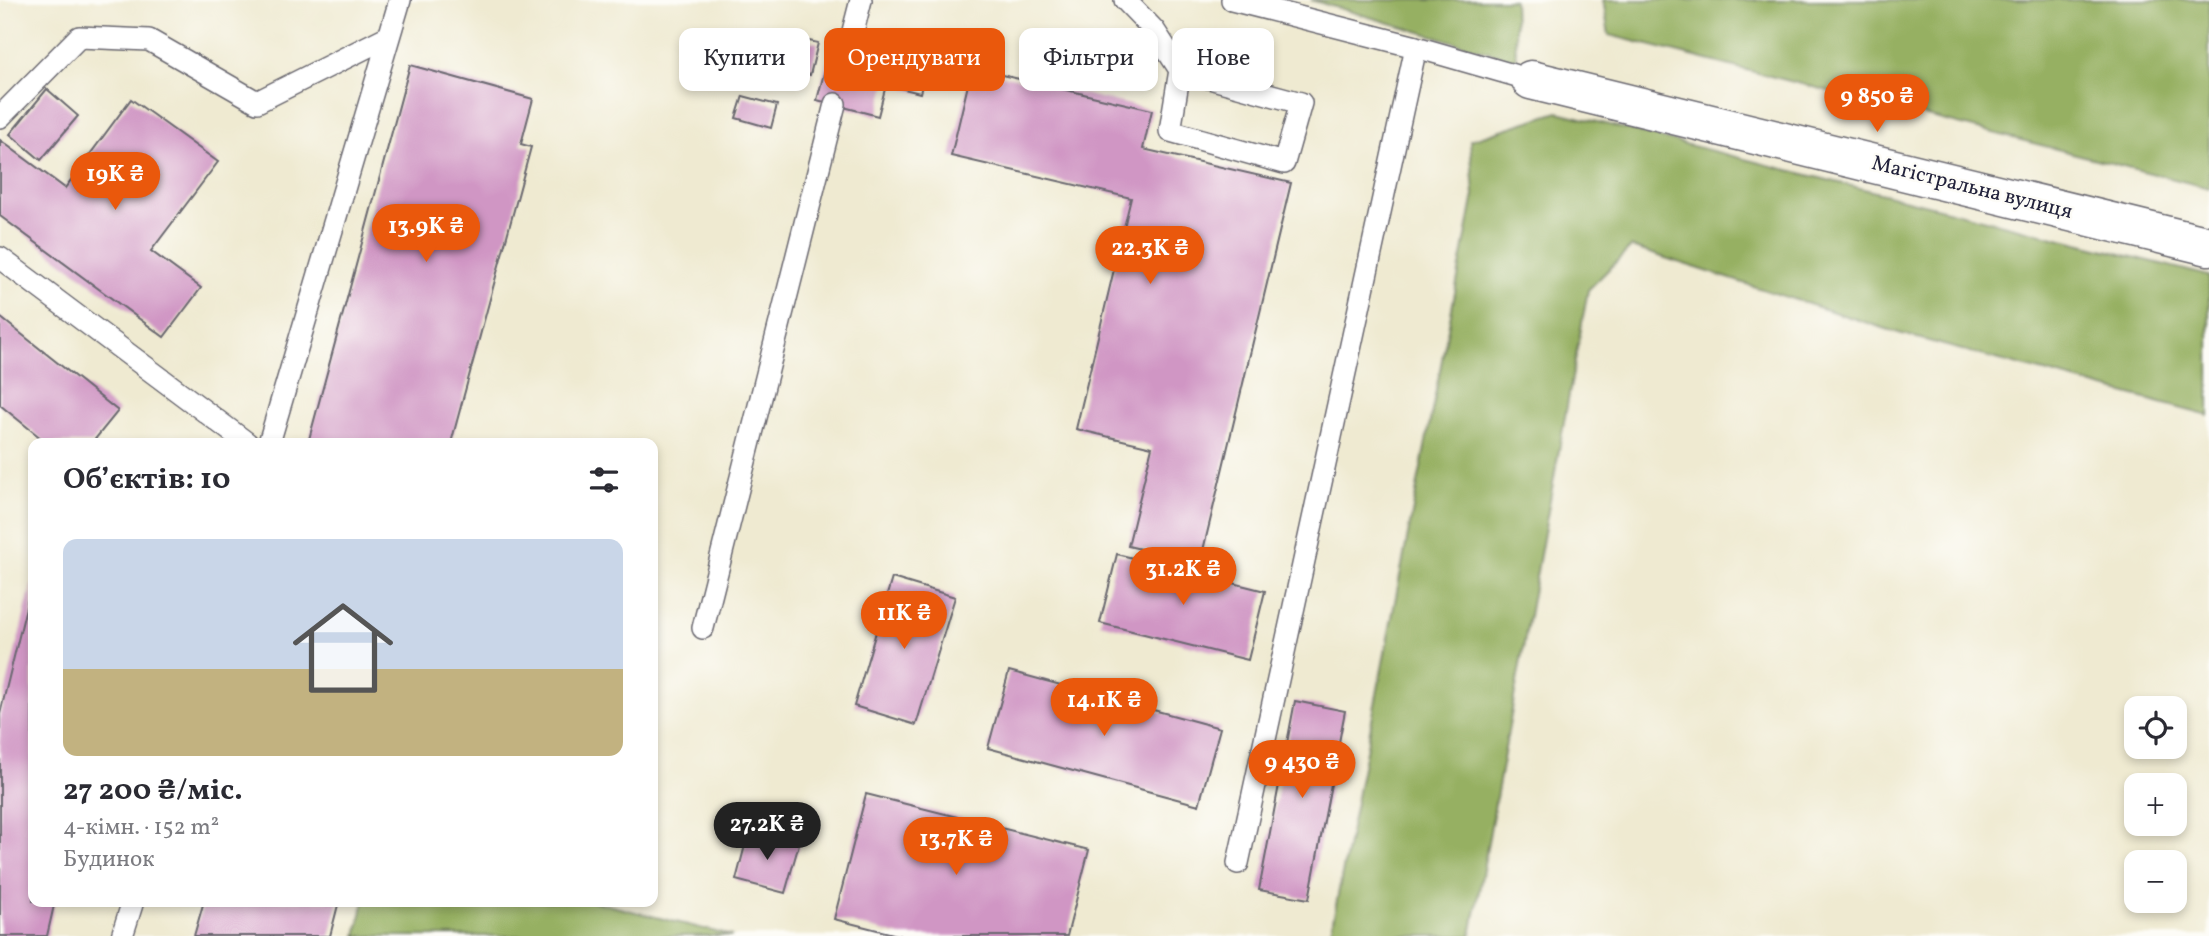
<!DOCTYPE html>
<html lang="uk">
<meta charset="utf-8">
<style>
:root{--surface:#fff;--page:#f2f2f3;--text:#2b2b33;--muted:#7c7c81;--line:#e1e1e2;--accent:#ea580c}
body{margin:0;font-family:Vollkorn,serif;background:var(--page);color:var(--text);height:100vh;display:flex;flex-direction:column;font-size:26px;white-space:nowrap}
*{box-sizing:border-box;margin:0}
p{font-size:23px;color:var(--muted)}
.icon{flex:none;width:38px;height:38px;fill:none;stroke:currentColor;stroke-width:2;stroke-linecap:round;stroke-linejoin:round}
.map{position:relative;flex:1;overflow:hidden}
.drawer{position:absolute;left:28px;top:438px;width:630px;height:469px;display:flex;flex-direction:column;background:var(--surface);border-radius:14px;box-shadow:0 4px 10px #0003}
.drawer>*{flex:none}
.banner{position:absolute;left:679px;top:28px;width:665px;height:63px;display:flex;gap:14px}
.controls{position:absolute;left:2124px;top:696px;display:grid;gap:14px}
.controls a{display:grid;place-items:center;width:63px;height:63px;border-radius:14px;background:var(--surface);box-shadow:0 4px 10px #0003;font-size:35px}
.price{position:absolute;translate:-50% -60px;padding:0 16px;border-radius:24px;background:var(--accent);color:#fff;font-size:23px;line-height:46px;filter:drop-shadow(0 2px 4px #0008)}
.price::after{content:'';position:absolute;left:50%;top:42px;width:21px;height:16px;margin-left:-10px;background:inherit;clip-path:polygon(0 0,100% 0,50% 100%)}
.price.current{background:#222;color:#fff}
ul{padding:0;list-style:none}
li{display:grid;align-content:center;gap:14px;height:371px;padding:0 35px}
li+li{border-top:2px solid var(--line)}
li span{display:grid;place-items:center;height:217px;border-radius:14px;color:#555}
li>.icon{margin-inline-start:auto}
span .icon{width:126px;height:126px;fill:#fffc;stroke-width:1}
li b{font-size:30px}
h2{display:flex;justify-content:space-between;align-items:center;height:84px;padding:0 35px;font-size:30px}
.chip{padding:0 24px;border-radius:14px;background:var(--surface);box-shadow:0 4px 10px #0003;font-size:24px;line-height:63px}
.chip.current{background:var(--accent);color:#fff}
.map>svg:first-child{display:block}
.forest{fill:#96b062;stroke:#5c694e;stroke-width:2}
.building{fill:#d096c4}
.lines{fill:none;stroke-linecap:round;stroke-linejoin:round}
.service-casing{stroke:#6a6870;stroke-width:24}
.minor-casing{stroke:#6a6870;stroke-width:41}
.service{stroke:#fff;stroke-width:21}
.minor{stroke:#fff;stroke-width:38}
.labels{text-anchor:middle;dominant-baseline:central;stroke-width:5;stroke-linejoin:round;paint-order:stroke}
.street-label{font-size:21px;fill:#22223b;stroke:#fdfcf7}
</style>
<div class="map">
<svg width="2209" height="936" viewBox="0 0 2209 936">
<rect width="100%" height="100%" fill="#fdfcf7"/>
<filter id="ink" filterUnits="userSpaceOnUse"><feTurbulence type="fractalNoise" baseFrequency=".0143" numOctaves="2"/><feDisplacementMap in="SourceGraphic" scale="14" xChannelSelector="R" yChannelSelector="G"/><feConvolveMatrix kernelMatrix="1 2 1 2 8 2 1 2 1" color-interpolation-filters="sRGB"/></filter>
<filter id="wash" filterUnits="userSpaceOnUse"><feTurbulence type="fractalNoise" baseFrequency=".00686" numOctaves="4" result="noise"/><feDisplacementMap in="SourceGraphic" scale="28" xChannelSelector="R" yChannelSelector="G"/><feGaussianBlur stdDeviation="1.57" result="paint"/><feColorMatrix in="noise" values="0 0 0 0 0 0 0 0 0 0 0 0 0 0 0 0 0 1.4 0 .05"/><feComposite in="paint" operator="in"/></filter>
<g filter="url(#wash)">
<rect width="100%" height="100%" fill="#efead1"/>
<path class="forest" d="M1311 0H1514L1516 60Z
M1603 0H2209V188L1609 35Z
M1558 112 2209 276V416L1902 334 1631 247 1588 290 1471 936H1330L1474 195 1470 140Z
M364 901H592L732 936H356Z"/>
<g id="blocks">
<path class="building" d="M834 35 895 50 878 116 817 100Z
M787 36 818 43 810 75 779 68Z
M897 50 929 59 920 93 888 85Z
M410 65 533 99 521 144 531 147 451 443H308Z
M972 68 1152 110 1143 149 1291 183 1200 563 1128 546 1152 447 1076 429 1131 198 951 156Z
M47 89 78 116 41 160 10 134Z
M743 96 777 105 771 128 736 118Z
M131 99 218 162 151 251 201 288 164 337 0 216V140L65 188Z
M0 317 118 411 92 443H47L0 405Z
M1117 554 1265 591 1248 660 1100 623Z
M892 578 955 597 916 725 854 706Z
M32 583 33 901H55L47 936H0V714Z
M1009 671 1220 728 1199 805 988 748Z
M1295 701 1345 711 1309 899 1259 890Z
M866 794 1089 850 1067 936H901L834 919Z
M749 830 799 844 785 893 736 880Z
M204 901H339L330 936H194Z"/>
</g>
</g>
<g filter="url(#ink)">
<use href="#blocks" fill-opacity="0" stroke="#6a6870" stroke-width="2"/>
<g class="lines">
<defs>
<path id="service" d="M1125 0 1154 30 1180 70 1301 103 1284 163 1170 131 1180 70
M1232 0 1416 47 1531 80
M851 39 861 0
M0 117 79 37 149 40 257 102 389 36
M0 258 247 443
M269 443 400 0
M703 628 835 104
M1238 863 1416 47
M122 936 133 901"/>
<path id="minor" d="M1531 80 2209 246"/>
</defs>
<use href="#service" class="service-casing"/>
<use href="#minor" class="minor-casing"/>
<use href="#service" class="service"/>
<use href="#minor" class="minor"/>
</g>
</g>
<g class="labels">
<g class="street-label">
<text transform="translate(1972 188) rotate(14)">Магістральна вулиця</text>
</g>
</g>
</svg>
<div class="controls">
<a><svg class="icon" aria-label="locate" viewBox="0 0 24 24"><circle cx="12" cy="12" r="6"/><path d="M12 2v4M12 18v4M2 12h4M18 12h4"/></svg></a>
<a>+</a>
<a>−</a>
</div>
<b class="price" style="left:1877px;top:134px">9 850 ₴</b>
<b class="price" style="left:115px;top:212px">19K ₴</b>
<b class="price" style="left:426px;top:264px">13.9K ₴</b>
<b class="price" style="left:1150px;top:286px">22.3K ₴</b>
<b class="price" style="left:1183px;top:607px">31.2K ₴</b>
<b class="price" style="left:904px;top:651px">11K ₴</b>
<b class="price" style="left:1104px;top:738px">14.1K ₴</b>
<b class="price" style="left:1302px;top:800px">9 430 ₴</b>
<b class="price current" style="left:767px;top:862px">27.2K ₴</b>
<b class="price" style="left:956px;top:877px">13.7K ₴</b>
<div class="banner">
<a class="chip">Купити</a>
<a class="chip current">Орендувати</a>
<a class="chip">Фільтри</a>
<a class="chip">Нове</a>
</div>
<section class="drawer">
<h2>Об’єктів: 10<svg class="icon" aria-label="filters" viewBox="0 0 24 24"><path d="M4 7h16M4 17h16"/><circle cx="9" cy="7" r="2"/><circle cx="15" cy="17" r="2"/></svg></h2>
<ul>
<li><span style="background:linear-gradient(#c9d6e8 60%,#c2b280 0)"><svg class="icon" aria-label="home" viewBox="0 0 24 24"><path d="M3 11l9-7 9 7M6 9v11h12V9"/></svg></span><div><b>27 200 ₴/міс.</b><p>4-кімн. · 152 m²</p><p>Будинок</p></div></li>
</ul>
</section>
</div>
